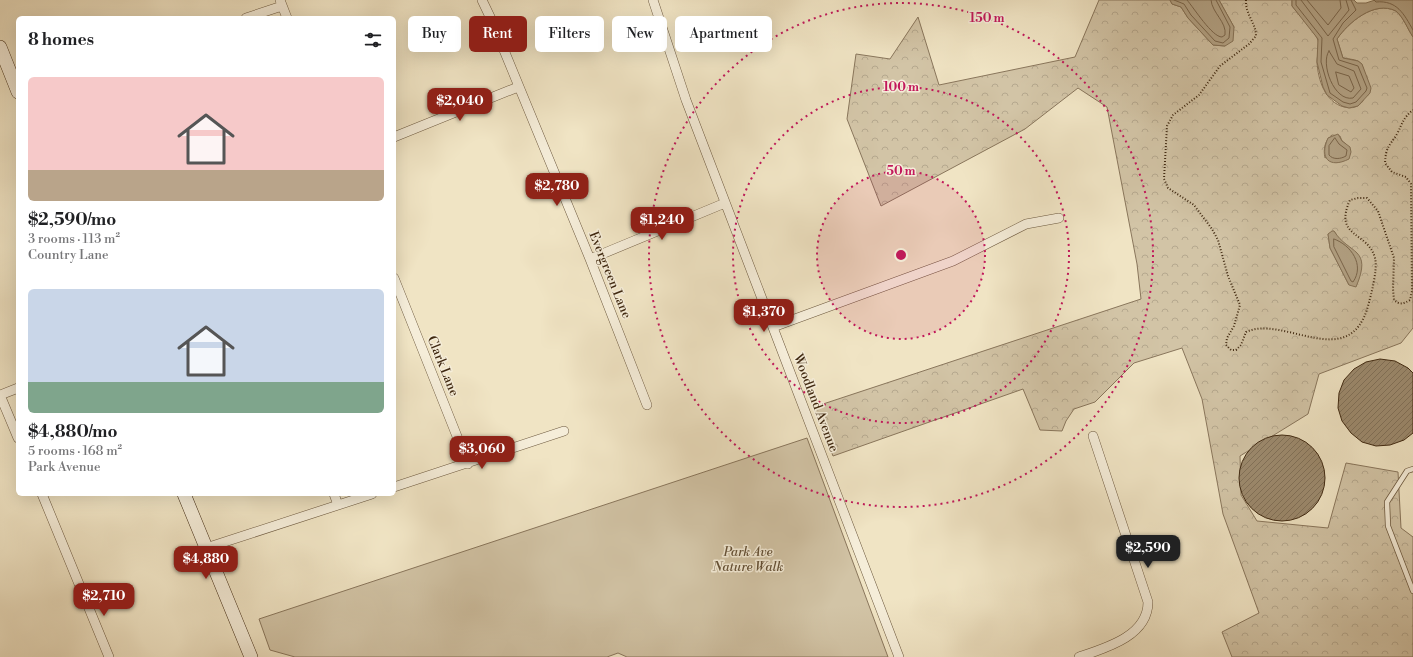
<!DOCTYPE html>
<meta charset="utf-8">
<style>
:root{--surface:#fff;--page:#f6f6f6;--text:#202124;--muted:#757577;--accent:#8f2418}
body{margin:0;font-family:"Libre Bodoni",serif;background:var(--page);color:var(--text);height:100vh;display:flex;flex-direction:column;font-size:15px;white-space:nowrap}
*{box-sizing:border-box;margin:0}
p{font-size:13px;color:var(--muted)}
.icon{flex:none;width:22px;height:22px;fill:none;stroke:currentColor;stroke-width:2;stroke-linecap:round;stroke-linejoin:round}
.map{position:relative;flex:1;overflow:hidden}
.sheet{position:absolute;left:16px;top:16px;width:380px;height:480px;display:flex;flex-direction:column;background:var(--surface);border-radius:6px;box-shadow:0 4px 16px #0002}
.sheet>*{flex:none}
.guide{position:absolute;left:408px;top:16px;width:380px;height:36px;display:flex;gap:8px}
.price{position:absolute;translate:-50% -34px;padding:0 9px;border-radius:8px;background:var(--accent);color:#fff;font-size:13px;line-height:26px;filter:drop-shadow(0 1px 2px #0008)}
.price::after{content:'';position:absolute;left:50%;top:24px;width:12px;height:9px;margin-left:-6px;background:inherit;clip-path:polygon(0 0,100% 0,50% 100%)}
.price.on{background:#222;color:#fff}
ul{padding:0;list-style:none}
li{display:grid;align-content:center;gap:8px;height:212px;padding:0 12px}
li span{display:grid;place-items:center;height:124px;border-radius:6px;color:#555}
li>.icon{margin-inline-start:auto}
span .icon{width:72px;height:72px;fill:#fffc;stroke-width:1}
li b{font-size:17px}
h2{display:flex;justify-content:space-between;align-items:center;height:48px;padding:0 12px;font-size:17px}
.tag{padding:0 14px;border-radius:6px;background:var(--surface);box-shadow:0 4px 16px #0002;font-size:14px;line-height:36px}
.tag.on{background:var(--accent);color:#fff}
.map>svg:first-child{display:block}
.forest{fill:url(#forest-crowns);stroke:#89765c;fill-rule:evenodd}
.park{fill:#d2c4a6;stroke:#89765c}
.water{fill:#b4a487;stroke:#867358}
.lines{fill:none;stroke-linecap:round;stroke-linejoin:round}
.shore{stroke:#7a664c;stroke-width:1}
.building{fill:url(#building-hatch);stroke:#402911}
.service-casing{stroke:#6c583e;stroke-width:6}
.minor-casing{stroke:#6c583e;stroke-width:10}
.secondary-casing{stroke:#402911;stroke-width:14}
.path{stroke:#402911;stroke-width:2;stroke-dasharray:1 2;stroke-linecap:butt}
.service{stroke:#f5edd9;stroke-width:4.5}
.minor{stroke:#f5edd9;stroke-width:9}
.secondary{stroke:#f5edd9;stroke-width:13}
.ring{fill:none;stroke:#c2185b;stroke-width:2;stroke-dasharray:2 4}
.labels{text-anchor:middle;dominant-baseline:central;stroke-width:3;stroke-linejoin:round;paint-order:stroke}
.street-label{font-size:13px;fill:#402911;stroke:#f5edd9}
.park-label{font-size:13px;font-style:italic;fill:#645036;stroke:#f5edd9}
.centre{fill:#c2185b;stroke:#f5edd9;stroke-width:2}
.ring-label{font-size:12px;text-anchor:middle;font-weight:bold;fill:#c2185b;stroke:#f5edd9;stroke-width:3;stroke-linejoin:round;paint-order:stroke}
</style>
<div class="map">
<svg width="1413" height="657" viewBox="0 0 1413 657">
<defs>
<pattern id="forest-crowns" width="20" height="18" patternUnits="userSpaceOnUse"><rect width="20" height="18" fill="#d2c4a6"/><path d="M2 6a3 3 0 1 1 6 0M12 15a3 3 0 1 1 6 0" fill="none" stroke="#b5a88e"/></pattern>
<pattern id="building-hatch" width="6" height="6" patternUnits="userSpaceOnUse"><rect width="6" height="6" fill="#9c8a6e"/><path d="M-1 1l2-2M0 6l6-6M5 7l2-2" fill="none" stroke="#817159"/></pattern>
</defs>
<rect width="100%" height="100%" fill="#f0e4c4"/>
<filter id="stains"><feTurbulence type="fractalNoise" baseFrequency=".005" numOctaves="4"/><feColorMatrix values="0 0 0 0 .2 0 0 0 0 .09 0 0 0 0 .02 0 0 0 .5 -.17"/></filter>
<radialGradient id="worn" r=".72"><stop offset=".6" stop-color="#630" stop-opacity="0"/><stop offset="1" stop-color="#630" stop-opacity=".3"/></radialGradient>
<path class="forest" d="M1099 0H1170L1172 4 1181 7 1188 18 1213 45 1225 46 1234 27 1219 0H1292V6C1300 16 1311 26 1317 38 1321 45 1317 54 1317 62 1318 80 1325 102 1344 107 1353 109 1358 107 1363 101 1364 92 1368 66 1358 61 1354 59 1347 59 1343 58L1337 39C1348 23 1374 0 1396 11 1404 18 1407 28 1413 37V328L1401 343 1319 374 1308 414 1240 456 1241 495 1257 521 1328 528 1346 463 1398 472 1401 528 1413 537V657H1232L1222 632 1259 613 1223 514 1202 399 1182 348 1134 363 1095 402 1074 409 1066 421 1062 431 1040 430 1023 389 833 456 814 407 1141 299 1137 264 1107 107 1078 88 1025 129 881 206 847 119 856 54 890 59 918 17 939 85 1075 57ZM1332 135 1340 136 1342 141 1346 144 1325 158C1323 149 1325 140 1332 135ZM1334 231 1336 234 1349 285 1330 248 1328 234Z"/>
<path class="park" d="M807 438 888 657H627L618 653 607 657H295L270 650 259 619Z"/>
<path class="water" d="M1170 0H1219L1234 27 1233 41 1225 46 1213 45 1188 18 1181 7 1172 4Z
M1292 0H1354L1357 3H1366L1375 0H1413V37C1407 28 1404 18 1396 11 1374 0 1348 23 1337 39L1343 58 1358 61 1362 64 1371 88 1370 93 1358 106 1349 108 1342 106 1327 95 1323 87 1317 62 1318 39 1292 6Z
M1338 134 1342 141 1350 147 1351 152 1349 159C1329 169 1319 158 1328 138Z
M1332 231H1334C1349 255 1373 247 1356 287L1349 285 1330 248 1328 234Z"/>
<g class="lines">
<path class="shore" d="M1174 0 1184 4 1191 15 1215 41 1223 43 1229 38 1230 27 1216 0
M1187 0C1194 8 1212 37 1222 37L1225 35C1227 22 1212 13 1211 0
M1296 0V5L1322 38 1321 62 1330 93 1343 102 1350 104 1356 102 1366 91 1367 88 1358 66 1339 60 1333 39 1343 23 1356 10 1351 0
M1301 0 1328 36 1349 10 1346 0
M1307 0 1328 25 1341 8 1340 0
M1374 0 1376 2C1397 0 1404 14 1413 30
M1329 51 1337 64 1354 71 1361 89 1353 98C1334 102 1320 63 1329 51Z
M1336 72 1349 76 1354 88 1351 92 1339 85Z
M1335 138 1339 144 1347 150 1346 156C1341 159 1333 160 1329 155V146Z
M1334 239C1351 245 1365 265 1353 282L1351 281 1334 247Z"/>
</g>
<path class="building" d="M1380 359 1395 361 1408 368 1413 373V433L1404 440 1390 445 1376 446 1362 442 1351 433 1342 421 1338 408 1339 393 1344 380 1354 369 1366 362Z
M1239 478a43 43 0 1 1 86 0a43 43 0 1 1-86 0Z"/>
<g class="lines">
<defs>
<path id="service" d="M1413 469 1407 471 1387 502 1388 526 1413 591"/>
<path id="minor" d="M280 0 287 18
M482 0 492 21 590 259 647 405
M653 0 686 100 899 657
M246 18 282 6
M394 137 518 87
M590 259 725 203
M394 278 468 464
M773 327 953 261 1026 224 1059 218
M0 395 18 438
M0 395 18 388
M394 487 564 431
M42 494 109 657
M334 494 338 505
M206 548 372 494
M1079 657C1106 648 1148 636 1148 602L1093 436"/>
<path id="secondary" d="M0 47 18 92
M184 494 251 657"/>
</defs>
<use href="#service" class="service-casing"/>
<use href="#minor" class="minor-casing"/>
<use href="#secondary" class="secondary-casing"/>
<path class="path" d="M1246 0C1245 14 1256 23 1256 36L1249 44 1220 66 1199 95 1173 115 1167 126 1164 179 1168 188 1194 205 1212 229 1218 240 1228 276 1240 305 1234 326 1227 338 1226 345 1231 350H1236L1241 345 1246 332C1284 314 1349 374 1368 306 1371 295 1378 269 1375 258 1368 231 1333 238 1350 200L1358 198H1367L1378 211 1394 258 1393 289 1394 300C1400 305 1403 304 1410 300L1412 291 1411 184 1406 177 1392 172 1385 163C1386 146 1389 147 1397 134 1403 123 1402 119 1413 110"/>
<use href="#service" class="service"/>
<use href="#minor" class="minor"/>
<use href="#secondary" class="secondary"/>
</g>
<circle cx="901" cy="255" r="84" fill="#c2185b" fill-opacity=".12"/>
<g class="ring">
<circle cx="901" cy="255" r="84"/>
<circle cx="901" cy="255" r="168"/>
<circle cx="901" cy="255" r="252"/>
</g>
<g class="labels">
<g class="street-label">
<text transform="translate(610 275) rotate(68)">Evergreen Lane</text>
<text transform="translate(443 366) rotate(68)">Clark Lane</text>
<text transform="translate(816 403) rotate(69)">Woodland Avenue</text>
</g>
<g class="park-label">
<text x="748" y="552">Park Ave<tspan x="748" dy="15">Nature Walk</tspan></text>
</g>
</g>
<circle cx="901" cy="255" r="6" class="centre"/>
<g class="ring-label">
<text x="987" y="22">150 m</text>
<text x="901" y="91">100 m</text>
<text x="901" y="175">50 m</text>
</g>
<rect width="100%" height="100%" filter="url(#stains)"/>
<rect width="100%" height="100%" fill="url(#worn)"/>
</svg>
<b class="price" style="left:460px;top:122px">$2,040</b>
<b class="price" style="left:557px;top:207px">$2,780</b>
<b class="price" style="left:662px;top:241px">$1,240</b>
<b class="price" style="left:764px;top:333px">$1,370</b>
<b class="price" style="left:482px;top:470px">$3,060</b>
<b class="price on" style="left:1148px;top:569px">$2,590</b>
<b class="price" style="left:206px;top:580px">$4,880</b>
<b class="price" style="left:104px;top:617px">$2,710</b>
<div class="guide">
<a class="tag">Buy</a>
<a class="tag on">Rent</a>
<a class="tag">Filters</a>
<a class="tag">New</a>
<a class="tag">Apartment</a>
</div>
<section class="sheet">
<h2>8 homes<svg class="icon" aria-label="filters" viewBox="0 0 24 24"><path d="M4 7h16M4 17h16"/><circle cx="9" cy="7" r="2"/><circle cx="15" cy="17" r="2"/></svg></h2>
<ul>
<li><span style="background:linear-gradient(#f6c9c9 75%,#b9a48a 0)"><svg class="icon" aria-label="home" viewBox="0 0 24 24"><path d="M3 11l9-7 9 7M6 9v11h12V9"/></svg></span><div><b>$2,590/mo</b><p>3 rooms · 113 m²</p><p>Country Lane</p></div></li>
<li><span style="background:linear-gradient(#c9d6e8 75%,#7fa58c 0)"><svg class="icon" aria-label="home" viewBox="0 0 24 24"><path d="M3 11l9-7 9 7M6 9v11h12V9"/></svg></span><div><b>$4,880/mo</b><p>5 rooms · 168 m²</p><p>Park Avenue</p></div></li>
</ul>
</section>
</div>
